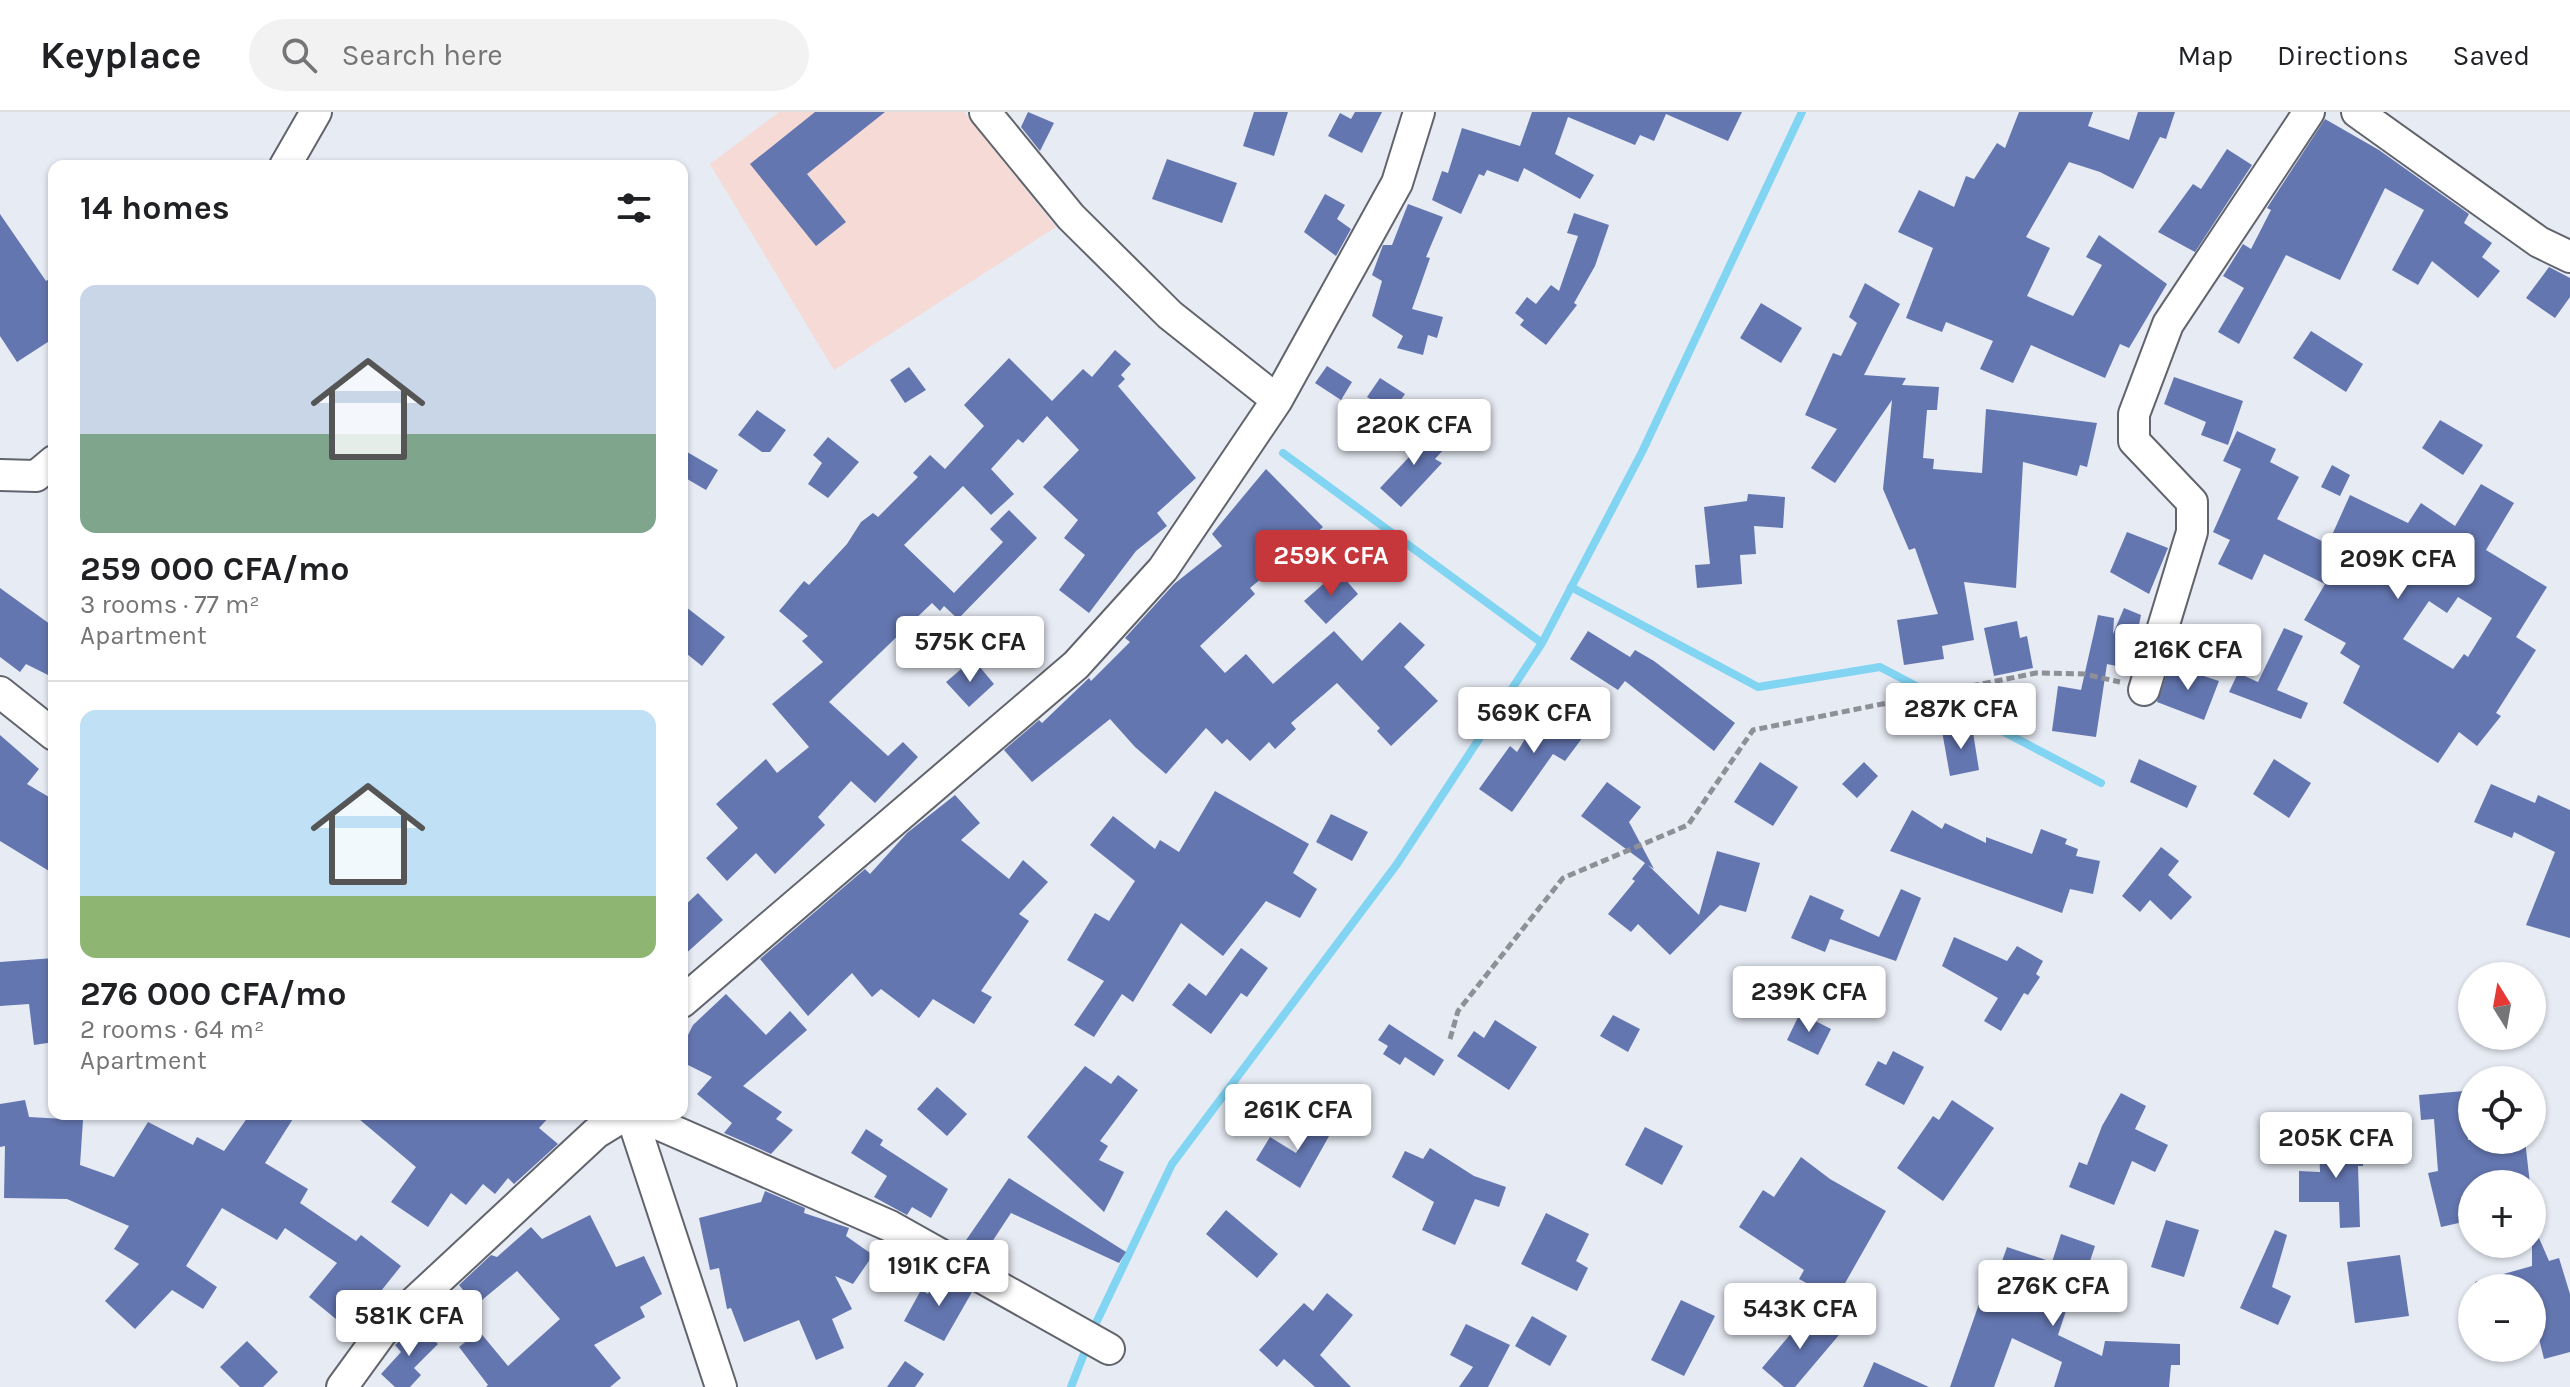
<!DOCTYPE html>
<meta charset="utf-8">
<style>
:root{--surface:#fff;--page:#f2f2f2;--text:#202124;--muted:#757577;--line:#e0e0e0;--accent:#c6373b}
body{margin:0;font-family:Karla,sans-serif;background:var(--page);color:var(--text);height:100vh;display:flex;flex-direction:column;font-size:30px;white-space:nowrap}
*{box-sizing:border-box;margin:0}
p{font-size:26px;color:var(--muted)}
.icon{flex:none;width:44px;height:44px;fill:none;stroke:currentColor;stroke-width:2;stroke-linecap:round;stroke-linejoin:round}
.map{position:relative;flex:1;overflow:hidden}
.details{position:absolute;left:48px;top:48px;width:640px;height:960px;display:flex;flex-direction:column;background:var(--surface);border-radius:16px;box-shadow:0 2px 6px #0004}
.details>*{flex:none}
.needle{width:52px;rotate:349deg}
.fabs{position:absolute;left:2458px;top:850px;display:grid;gap:16px}
.fabs a{display:grid;place-items:center;width:88px;height:88px;border-radius:50%;background:var(--surface);box-shadow:0 2px 6px #0004;font-size:40px}
.price{position:absolute;translate:-50% -68px;padding:0 18px;border-radius:8px;background:#fff;color:#222;font-size:26px;line-height:52px;filter:drop-shadow(0 2px 4px #0008)}
.price::after{content:'';position:absolute;left:50%;top:48px;width:24px;height:18px;margin-left:-12px;background:inherit;clip-path:polygon(0 0,100% 0,50% 100%)}
.price.on{background:var(--accent);color:#fff}
ul{padding:0;list-style:none}
li{display:grid;align-content:center;gap:16px;height:424px;padding:0 32px}
li+li{border-top:2px solid var(--line)}
li span{display:grid;place-items:center;height:248px;border-radius:16px;color:#555}
li>.icon{margin-inline-start:auto}
span .icon{width:144px;height:144px;fill:#fffc;stroke-width:1}
li b{font-size:34px}
h2{display:flex;justify-content:space-between;align-items:center;height:96px;padding:0 32px;font-size:34px}
header{display:flex;align-items:center;gap:48px;box-sizing:border-box;height:112px;padding:0 40px;background:var(--surface);border-bottom:2px solid var(--line)}
header strong{font-size:38px}
nav{display:flex;gap:44px;margin-inline-start:auto;font-size:28px}
.search{width:560px;height:72px;background:var(--page);display:flex;align-items:center;gap:20px;box-sizing:border-box;padding:0 28px;border-radius:44px;color:var(--muted);font-size:30px}
.map>svg:first-child{display:block}
.education{fill:#f5dad6}
.lines{fill:none;stroke-linecap:round;stroke-linejoin:round}
.stream{stroke:#81d5f3;stroke-width:8}
.building{fill:#6476b0;fill-rule:evenodd}
.minor-casing{stroke:#61646c;stroke-width:34}
.path{stroke:#8e9097;stroke-width:5;stroke-dasharray:8 4;stroke-linecap:butt}
.minor{stroke:#fff;stroke-width:30}
</style>
<header>
<strong>Keyplace</strong>
<div class="search"><svg class="icon" aria-label="search" viewBox="0 0 24 24"><circle cx="10" cy="10" r="6"/><path d="M15 15l6 6"/></svg>Search here</div>
<nav><a>Map</a><a>Directions</a><a>Saved</a></nav>
</header>
<div class="map">
<svg width="2570" height="1275" viewBox="0 0 2570 1275">
<rect width="100%" height="100%" fill="#e7ebf4"/>
<path class="education" d="M779 0H964L1056 115 834 258 710 52Z"/>
<g class="lines">
<path class="stream" d="M1283 341 1542 531
M1571 475 1758 575 1880 555 2101 671
M1071 1275 1096 1211 1172 1052 1397 752 1542 531 1642 340 1802 0"/>
</g>
<path class="building" d="M815 0H885L807 62 846 110 816 134 750 52Z
M1028 0 1054 11 1040 39 1021 15Z
M1254 0H1288L1274 44 1243 34Z
M1355 0H1382L1362 41 1328 24 1340 1 1351 7Z
M1532 0H1742L1728 29 1666 2 1654 29 1640 23 1635 33 1568 5 1555 42 1594 63 1580 87 1524 56 1518 70 1487 58 1484 64 1479 62 1461 102 1432 88 1442 59 1448 61 1462 16 1520 34Z
M2019 0H2093L2088 14 2129 28 2138 0H2175L2166 27 2160 25 2133 77 2100 60 2069 50 2026 125 2050 136 2027 184 2073 204 2102 153 2086 145 2099 123 2167 172 2129 236 2120 232 2105 266 2031 233 2013 271 1980 257 1993 229 1946 210 1942 220 1906 206 1933 136 1898 120 1919 78 1954 95 1966 64 1974 67 1997 31 2005 36Z
M2325 7 2379 38 2469 102 2464 111 2492 131 2482 145 2500 159 2478 186 2432 149 2418 173 2392 158 2424 98 2385 76 2340 168 2286 143 2239 232 2218 220 2244 176 2223 164 2243 132 2251 137 2271 98 2267 96Z
M2227 37 2252 53 2195 140 2158 120 2193 72 2201 77Z
M1167 47 1237 71 1222 111 1152 87Z
M1325 82 1345 93 1337 107 1351 117 1336 144 1304 120Z
M1408 92 1443 105 1426 145 1430 146 1412 197 1443 205 1437 226 1428 223 1423 243 1397 236 1403 224 1372 204 1382 169 1372 163 1383 133H1392Z
M1574 101 1609 113 1595 154 1574 191 1577 193 1546 233 1520 213 1524 208 1515 201 1527 185 1536 192 1551 173 1559 179 1578 124 1567 121Z
M0 102 46 169 54 164V226L17 250 0 224Z
M2549 155 2570 166V185L2555 206 2526 186Z
M1865 171 1900 192 1864 263 1906 266 1902 273 1939 275 1937 298H1927L1923 346 1934 347 1933 357 1982 361 1986 297 2097 311 2087 355 2080 353 2077 364 2023 350 2016 476 1964 470 1974 528 1942 534 1944 547 1904 553 1897 508 1938 502 1915 436 1909 438 1883 377 1892 288 1835 371 1811 356 1837 317 1805 303 1833 241 1841 244 1857 211 1849 205Z
M1761 191 1802 216 1781 251 1740 226Z
M2311 219 2363 252 2346 280 2293 246Z
M1115 238 1131 252 1121 263 1125 267 1118 274 1196 366 1157 401 1167 414 1136 439 1089 501 1059 478 1085 443 1064 426 1078 408 1043 375 1079 338 1047 304 1023 331 1018 327 991 357 1014 382 991 403 963 374 904 433 954 481 1003 430 990 417 1009 398 1037 426 958 507 944 494 940 499 932 491 829 590 888 644 903 630 918 645 875 691 851 669 818 705 825 713 775 762 756 741 727 769 706 746 738 716 716 692 766 647 777 661 809 635 772 592 823 550 802 529 808 524 779 499 804 469 809 473 847 432 861 410 873 401 878 405 918 365 913 361 930 343 945 357 984 314 964 293 1009 246 1052 289 1083 257 1092 265Z
M1327 254 1352 270 1341 288 1315 271Z
M909 255 926 278 905 291 890 268Z
M2174 265 2243 289 2228 333 2201 323 2206 310 2164 292Z
M1380 266 1405 282 1392 301 1367 285Z
M757 298 786 318 770 340H762L738 323Z
M2440 308 2483 333 2463 363 2422 336Z
M1419 315 1444 337 1435 347 1442 351 1401 395 1380 376 1410 344 1401 336Z
M2237 319 2276 337 2270 350 2299 365 2277 407 2328 432 2350 383 2408 411 2421 391 2455 414 2481 372 2514 391 2486 438 2547 475 2516 525 2536 538 2496 601 2501 604 2477 634 2459 620 2438 651 2343 591 2360 554 2340 541 2346 531 2304 508 2325 472 2264 442 2252 468 2218 452 2230 428 2213 420 2241 357 2223 349ZM2458 485 2492 506 2468 545 2464 542 2453 557 2403 527 2429 489 2447 501Z
M828 325 859 350 828 386 808 372 822 351 813 343Z
M682 337 718 358 706 378 682 364Z
M2332 353 2350 363 2340 384 2321 375Z
M1266 357 1323 415 1250 476 1255 482 1200 534 1225 561 1246 542 1273 572 1334 519 1362 549 1400 510 1425 533 1404 555 1438 589 1391 634 1377 619 1380 616 1337 571 1291 611 1296 617 1275 637 1269 630 1250 649 1227 627 1222 632 1206 616 1166 662 1135 635 1110 607 1032 670 1004 638 1039 608 1042 611 1089 566 1091 569 1130 530 1125 526 1174 472 1222 434 1212 422Z
M1748 382 1785 385 1783 416 1754 414 1756 442 1740 443 1742 472 1697 476 1695 453 1710 452 1704 395 1747 389Z
M2127 420 2168 436 2149 482 2110 460Z
M1338 459 1358 482 1326 512 1304 489Z
M0 476 54 515V566L26 552 20 560 0 545Z
M682 492 725 525 702 554 682 538Z
M2124 496 2141 503 2130 557 2107 552 2096 625 2052 619 2058 574 2081 578 2098 503 2114 506 2113 522Z
M2017 509 2020 526 2027 524 2033 556 1994 564 1984 516Z
M2284 516 2303 524 2277 578 2308 591 2301 607 2229 580 2238 561 2258 570Z
M1588 519 1630 545 1635 538 1654 549 1735 611 1714 639 1625 569 1618 578 1570 547Z
M966 553 972 561 979 554 994 572 969 595 946 570Z
M2170 553 2219 569 2204 608 2157 590Z
M1547 591 1564 605 1570 597 1592 613 1565 649 1553 642 1512 700 1479 677 1510 634 1517 640Z
M1972 614 1979 658 1950 664 1942 619Z
M0 623 39 657 27 672 54 688V762L0 729Z
M2139 647 2197 674 2187 696 2130 670Z
M2274 647 2311 671 2289 706 2253 682Z
M1760 650 1798 675 1773 714 1734 690Z
M1864 650 1878 664 1857 686 1842 672Z
M1607 670 1641 695 1629 710 1654 757 1648 753 1699 803 1717 739 1760 751 1746 800 1720 793 1670 843 1638 812 1631 820 1608 802 1635 769 1632 767 1645 751 1581 704Z
M2491 672 2535 691 2538 683 2570 698V826L2526 813 2555 740 2514 720 2512 726 2474 710Z
M1215 679 1309 732 1293 761 1317 777 1300 806 1266 789 1223 844 1181 811 1133 890 1122 882 1094 925 1074 913 1104 869 1067 848 1095 801 1109 809 1135 769 1090 733 1113 704 1155 737 1160 728 1179 740Z
M955 683 980 711 961 728 1009 767 1023 748 1048 770 1019 802 1029 809 981 879 992 885 974 912 933 887 919 906 881 877 872 885 852 861 808 904 760 847 865 757 870 762 907 721Z
M1912 698 1942 717 1945 711 1986 731V725L2032 742 2041 717 2067 727 2065 732 2078 737 2076 744 2100 749 2093 782 2070 777 2062 801 1890 739Z
M1331 702 1368 720 1352 749 1316 730Z
M2161 735 2179 749 2168 763 2192 785 2171 808 2150 788 2140 800 2122 784Z
M1901 777 1921 786 1896 849 1830 827 1825 840 1791 826 1810 783 1844 798 1840 807 1879 825Z
M698 781 723 808 682 845V796Z
M1954 825 2007 849 2017 834 2043 849 2036 862 2040 865 2028 883 2024 881 2001 919 1984 909 1998 886 1942 854Z
M1241 836 1268 856 1247 885 1241 881 1211 922 1172 893 1189 871 1206 884Z
M54 846V930L34 933 29 892 0 894V850Z
M726 882 766 923 790 899 807 918 743 974 782 1000 776 1007 793 1018 771 1042 724 1021 732 1011 697 982 712 965 682 950V935L693 913Z
M1800 901 1831 917 1818 943 1787 928Z
M1613 903 1640 917 1628 940 1600 924Z
M1495 908 1537 935 1509 978 1457 944 1474 919 1484 926Z
M1389 912 1444 948 1434 964 1405 945 1400 953 1383 942 1388 934 1378 928Z
M1893 939 1924 955 1904 993 1865 973 1878 949 1886 953Z
M1085 954 1111 972 1118 963 1138 978 1100 1029 1108 1034 1099 1048 1124 1060 1104 1100 1027 1025Z
M937 975 967 1002 947 1024 917 997Z
M2464 979 2468 1028H2525L2530 1072H2472V1077L2465 1079 2472 1108 2441 1115 2428 1061 2438 1059 2434 1007 2421 1008 2419 983Z
M2121 981 2146 994 2135 1017 2168 1033 2155 1060 2132 1049 2114 1093 2069 1075 2079 1050 2087 1053 2102 1014Z
M25 988 29 1005 83 1008 80 1053 114 1065 148 1010 193 1033 197 1025 224 1039 250 1002H296L265 1051 308 1077 300 1091 356 1129 361 1123 401 1154 373 1189 381 1196 370 1207 366 1203 352 1220 309 1185 337 1151 285 1116 277 1128 222 1096 186 1154 217 1175 203 1197 172 1178 135 1217 105 1189 139 1152 114 1137 129 1114 67 1087 4 1086 5 1034 0 1035V992Z
M1952 988 1994 1016 1943 1089 1897 1056 1933 1004 1939 1008Z
M1321 998 1338 1008 1300 1076 1256 1048 1270 1025 1296 1041Z
M353 1002H552L539 1016 558 1032 514 1072 508 1066 495 1082 483 1072 466 1093 451 1081 428 1115 391 1090 416 1055Z
M1645 1015 1683 1034 1662 1073 1625 1053Z
M866 1017 883 1028 880 1033 948 1077 931 1106 912 1095 907 1103 874 1085 887 1064 851 1041Z
M2363 1030V1054H2358L2360 1115 2340 1116 2339 1090H2299V1059L2320 1060 2319 1031Z
M1430 1036 1474 1064 1506 1075 1499 1095 1475 1087 1455 1133 1422 1118 1434 1090 1392 1065 1405 1039 1423 1047Z
M1801 1045 1830 1067 1886 1099 1836 1187 1799 1167 1804 1158 1739 1115 1763 1078 1774 1085Z
M1009 1066 1126 1140 1119 1151 1011 1101 982 1145 962 1134Z
M765 1079 805 1096 804 1101 849 1116 846 1124 873 1143 853 1172 835 1164 852 1197 832 1207 844 1236 816 1248 799 1208 744 1230 731 1196 727 1197 719 1156 710 1158 699 1106 761 1090Z
M1226 1098 1278 1142 1257 1166 1206 1122Z
M1546 1101 1589 1122 1576 1149 1588 1156 1577 1179 1521 1152Z
M590 1103 616 1155 644 1144 662 1182 640 1195 645 1205 594 1233 621 1266 610 1275H486L488 1273 459 1235 479 1219 508 1254 560 1207 517 1159 476 1193 459 1173 491 1143 497 1145 531 1115 542 1127Z
M2166 1108 2199 1118 2184 1165 2151 1155Z
M2532 1110 2549 1149 2559 1146 2570 1182V1240L2544 1247 2532 1198V1176H2476L2475 1170 2532 1154Z
M2275 1118 2287 1123 2272 1175 2291 1184 2278 1213 2240 1196Z
M2061 1122 2095 1134 2087 1158 2080 1156 2058 1223 2102 1244 2105 1229 2180 1232V1253H2171L2169 1275H2054L2062 1250 2012 1226 1994 1275H1950L1980 1189 1987 1192 2007 1135 2052 1150Z
M2400 1143 2409 1204 2355 1211 2347 1150Z
M939 1162 972 1180 944 1229 904 1209 921 1178 928 1182Z
M1327 1181 1353 1203 1320 1243 1351 1275H1315L1284 1247 1277 1255 1259 1238 1304 1191 1313 1199Z
M1681 1188 1715 1204 1684 1264 1651 1248Z
M1810 1199 1839 1223 1795 1275H1784L1762 1256Z
M1532 1204 1567 1224 1550 1254 1515 1234Z
M417 1212 438 1232 414 1256 421 1263 410 1275H395L381 1262 401 1240 395 1233Z
M1466 1212 1510 1233 1488 1275H1459L1473 1255 1450 1243Z
M247 1229 278 1260 263 1275H240L220 1255Z
M905 1249 924 1262 915 1275H887Z
M1874 1250 1929 1275H1863Z"/>
<g class="lines">
<defs>
<path id="minor" d="M985 0 1071 105 1170 203 1277 288
M2357 0 2539 130 2570 145
M285 54 316 0
M0 363 36 364 54 349
M2144 578 2192 420V390L2134 329V302L2168 212 2309 0
M0 580 54 623
M682 890 1076 553 1163 457 1277 288 1397 71 1419 0
M631 1002 721 1275
M635 1002 890 1114 1109 1237
M342 1275 382 1220 596 1021 627 1002"/>
</defs>
<use href="#minor" class="minor-casing"/>
<path class="path" d="M1450 927 1458 899 1563 766 1688 713 1753 618 2036 561 2084 562 2120 570"/>
<use href="#minor" class="minor"/>
</g>
</svg>
<div class="fabs">
<a><svg class="needle" viewBox="-14 -14 28 28"><path d="M0-13l5 13h-10z" fill="#e53935"/><path d="M0 13l5-13h-10z" fill="#757577"/></svg></a>
<a><svg class="icon" aria-label="locate" viewBox="0 0 24 24"><circle cx="12" cy="12" r="6"/><path d="M12 2v4M12 18v4M2 12h4M18 12h4"/></svg></a>
<a>+</a>
<a>−</a>
</div>
<b class="price" style="left:1414px;top:355px">220K CFA</b>
<b class="price on" style="left:1331px;top:486px">259K CFA</b>
<b class="price" style="left:2398px;top:489px">209K CFA</b>
<b class="price" style="left:970px;top:572px">575K CFA</b>
<b class="price" style="left:2188px;top:580px">216K CFA</b>
<b class="price" style="left:1961px;top:639px">287K CFA</b>
<b class="price" style="left:1534px;top:643px">569K CFA</b>
<b class="price" style="left:1809px;top:922px">239K CFA</b>
<b class="price" style="left:1298px;top:1040px">261K CFA</b>
<b class="price" style="left:2336px;top:1068px">205K CFA</b>
<b class="price" style="left:939px;top:1196px">191K CFA</b>
<b class="price" style="left:2053px;top:1216px">276K CFA</b>
<b class="price" style="left:1800px;top:1239px">543K CFA</b>
<b class="price" style="left:409px;top:1246px">581K CFA</b>
<section class="details">
<h2>14 homes<svg class="icon" aria-label="filters" viewBox="0 0 24 24"><path d="M4 7h16M4 17h16"/><circle cx="9" cy="7" r="2"/><circle cx="15" cy="17" r="2"/></svg></h2>
<ul>
<li><span style="background:linear-gradient(#c9d6e8 60%,#7fa58c 0)"><svg class="icon" aria-label="home" viewBox="0 0 24 24"><path d="M3 11l9-7 9 7M6 9v11h12V9"/></svg></span><div><b>259 000 CFA/mo</b><p>3 rooms · 77 m²</p><p>Apartment</p></div></li>
<li><span style="background:linear-gradient(#bfe0f5 75%,#8fb573 0)"><svg class="icon" aria-label="home" viewBox="0 0 24 24"><path d="M3 11l9-7 9 7M6 9v11h12V9"/></svg></span><div><b>276 000 CFA/mo</b><p>2 rooms · 64 m²</p><p>Apartment</p></div></li>
</ul>
</section>
</div>
